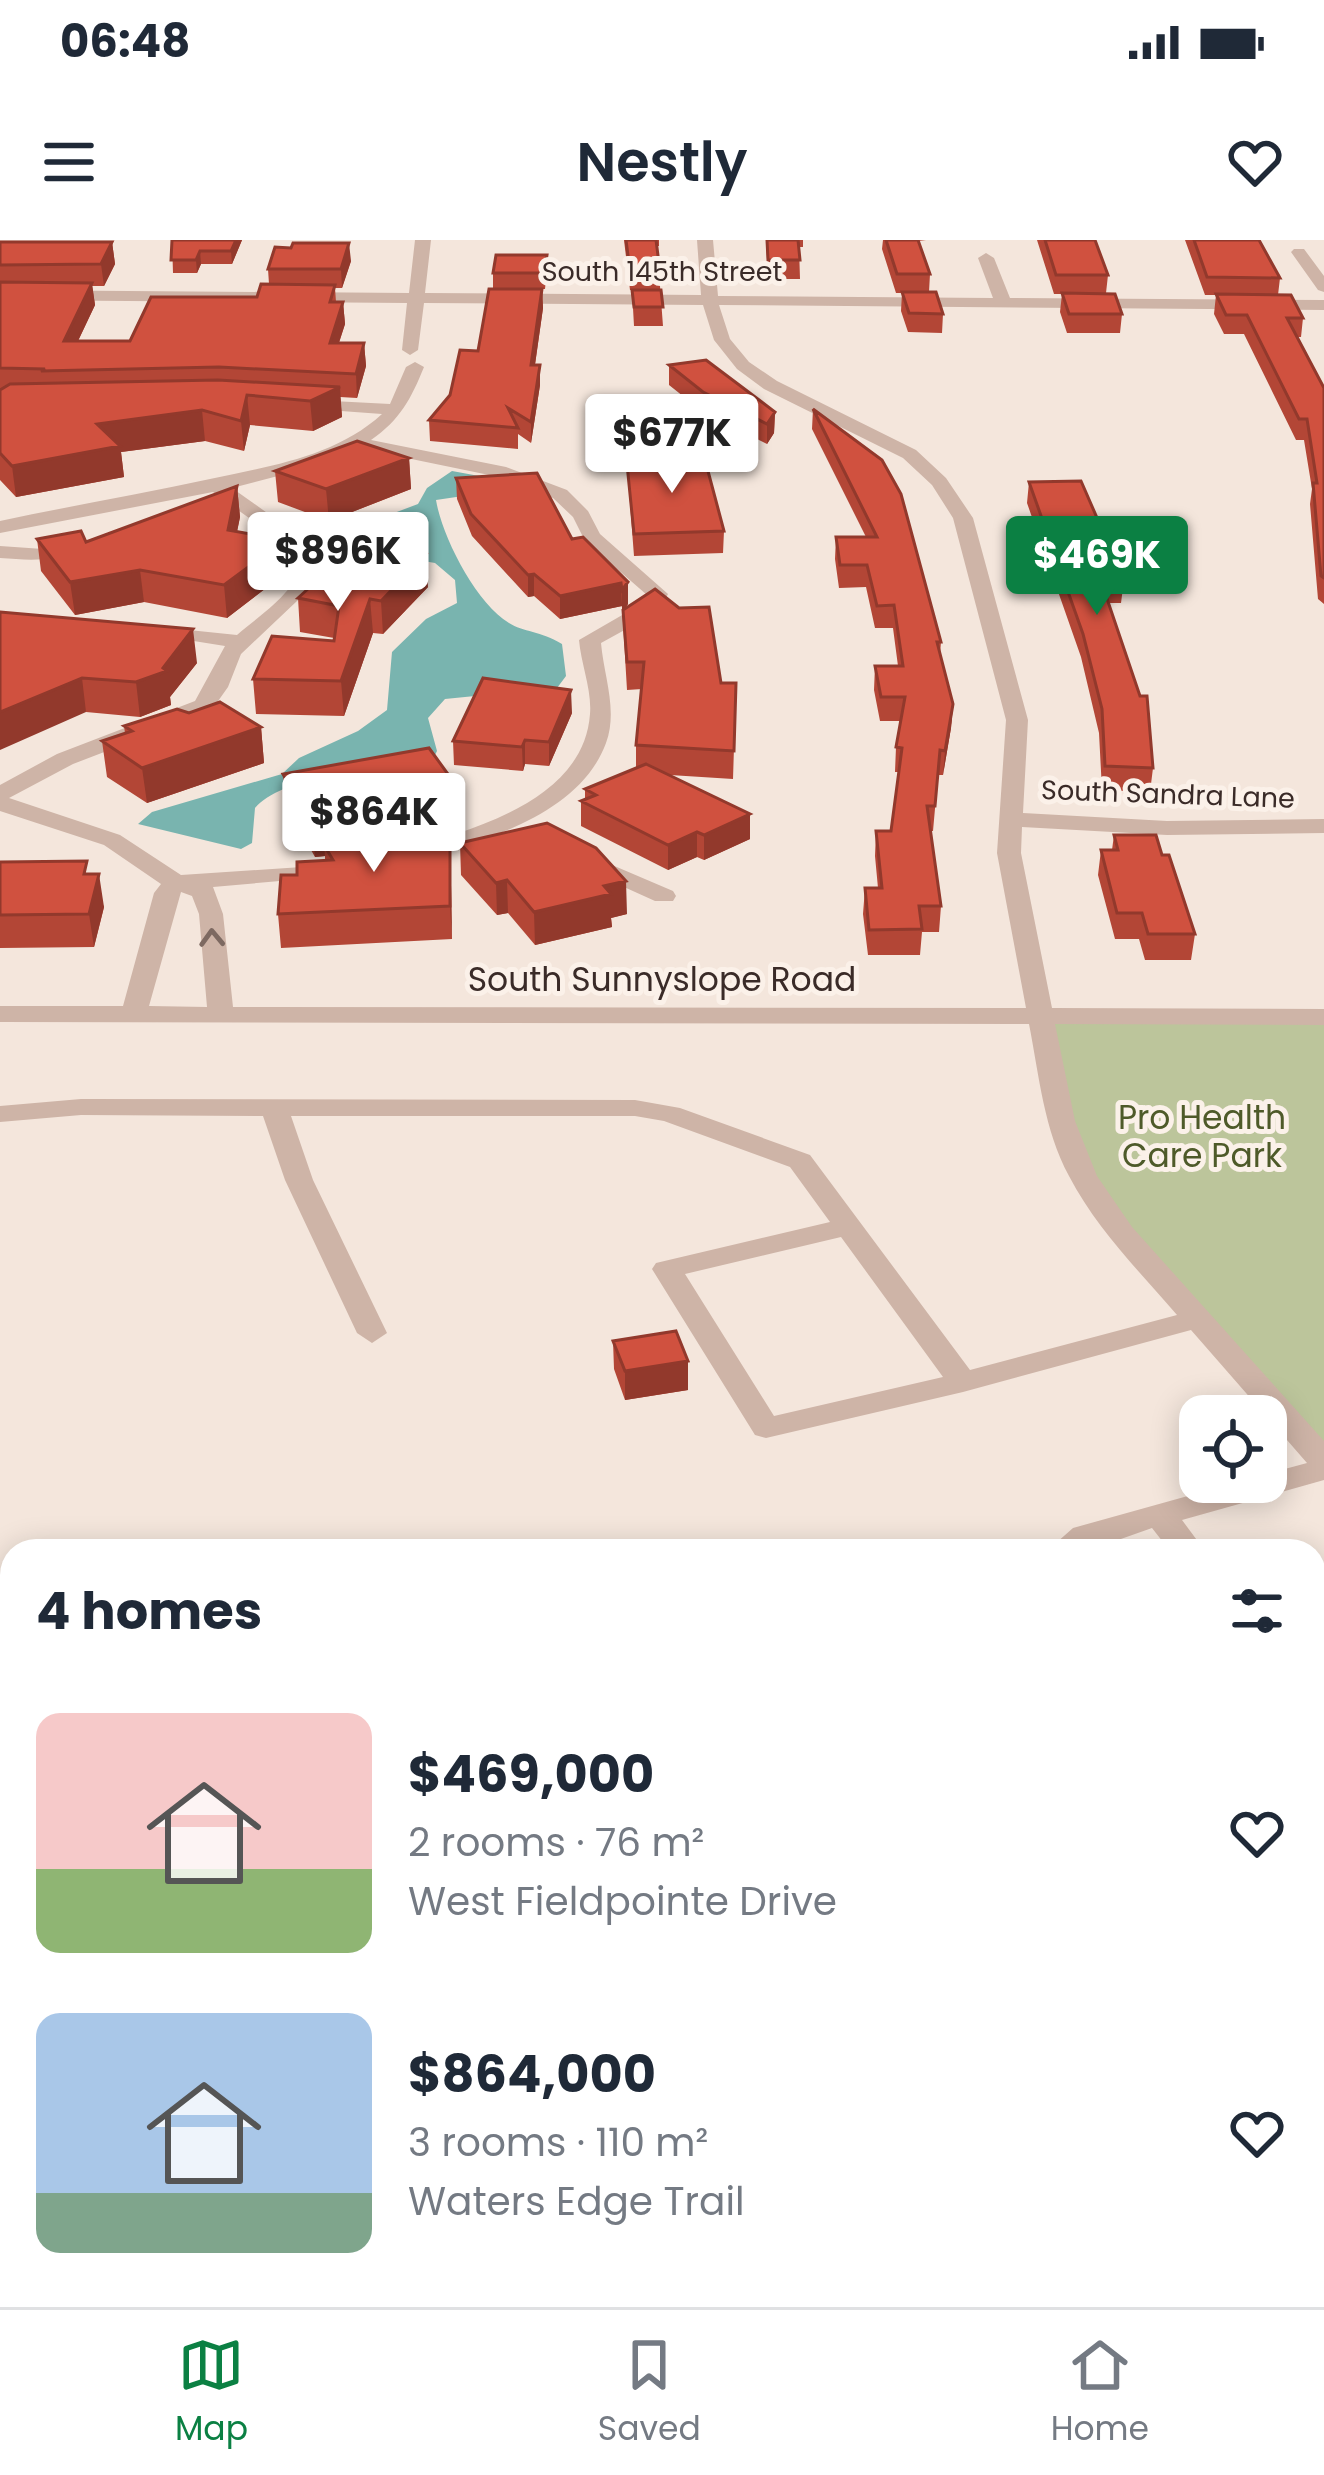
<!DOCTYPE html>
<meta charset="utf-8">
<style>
:root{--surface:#fff;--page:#f6f6f7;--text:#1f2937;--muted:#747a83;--line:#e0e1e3;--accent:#0b8043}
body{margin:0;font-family:Poppins,sans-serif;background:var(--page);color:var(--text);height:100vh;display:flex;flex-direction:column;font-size:45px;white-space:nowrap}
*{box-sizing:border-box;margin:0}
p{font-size:39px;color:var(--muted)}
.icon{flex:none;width:66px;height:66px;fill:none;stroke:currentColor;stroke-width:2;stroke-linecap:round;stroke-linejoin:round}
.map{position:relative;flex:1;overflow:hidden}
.side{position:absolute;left:0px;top:1299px;width:1326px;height:768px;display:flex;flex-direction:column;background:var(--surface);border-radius:36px 36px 0 0;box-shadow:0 6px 30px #0003}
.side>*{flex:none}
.fabs{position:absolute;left:1179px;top:1155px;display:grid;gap:24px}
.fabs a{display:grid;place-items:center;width:108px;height:108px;border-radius:24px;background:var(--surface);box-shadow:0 6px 30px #0003;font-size:60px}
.price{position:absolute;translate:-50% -102px;padding:0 27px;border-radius:12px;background:#fff;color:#222;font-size:39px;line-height:78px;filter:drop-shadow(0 3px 6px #0008)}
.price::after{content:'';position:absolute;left:50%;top:72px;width:36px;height:27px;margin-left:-18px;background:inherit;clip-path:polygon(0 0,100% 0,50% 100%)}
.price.current{background:var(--accent);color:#fff}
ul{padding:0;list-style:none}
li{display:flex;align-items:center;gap:36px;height:300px;padding:0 36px}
li span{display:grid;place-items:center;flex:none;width:336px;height:240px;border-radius:24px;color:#555}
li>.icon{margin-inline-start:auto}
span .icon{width:144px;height:144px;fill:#fffc;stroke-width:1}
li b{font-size:51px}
h2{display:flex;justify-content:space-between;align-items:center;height:144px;padding:0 36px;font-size:51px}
.status{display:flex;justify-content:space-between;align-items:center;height:84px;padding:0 60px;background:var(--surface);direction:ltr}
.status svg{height:33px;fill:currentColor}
header{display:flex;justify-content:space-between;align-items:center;height:156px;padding:0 36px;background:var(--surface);font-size:54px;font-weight:600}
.tabs{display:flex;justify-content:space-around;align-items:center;height:168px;border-top:3px solid var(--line);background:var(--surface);font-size:33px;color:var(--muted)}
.tabs a{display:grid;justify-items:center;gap:6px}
.tabs .current{color:var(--accent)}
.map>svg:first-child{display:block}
.green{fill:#bcc59b}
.water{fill:#79b4af}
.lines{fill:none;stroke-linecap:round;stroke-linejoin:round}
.minor{fill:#ceb4a7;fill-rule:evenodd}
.wall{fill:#b34636}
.shaded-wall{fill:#92392c}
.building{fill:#d0513f;stroke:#92392c;stroke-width:3}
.oneway{stroke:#7d6961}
.labels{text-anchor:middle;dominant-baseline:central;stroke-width:10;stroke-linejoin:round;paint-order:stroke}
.far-street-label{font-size:27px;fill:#3a2b28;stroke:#fbf1e9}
.street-label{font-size:33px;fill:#3a2b28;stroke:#fbf1e9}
.park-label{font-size:33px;fill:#4e5a29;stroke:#fbf1e9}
</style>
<div class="status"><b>06:48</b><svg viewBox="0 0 49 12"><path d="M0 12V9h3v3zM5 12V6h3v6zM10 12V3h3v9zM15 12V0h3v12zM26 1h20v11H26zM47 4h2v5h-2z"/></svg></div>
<header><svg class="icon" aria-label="menu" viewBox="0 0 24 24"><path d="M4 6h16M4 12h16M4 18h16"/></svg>Nestly<svg class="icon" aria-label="heart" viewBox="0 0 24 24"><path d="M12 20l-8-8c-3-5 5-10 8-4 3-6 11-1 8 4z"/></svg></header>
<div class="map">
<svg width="1324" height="2067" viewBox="0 0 1324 2067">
<rect width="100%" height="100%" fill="#f4e6dc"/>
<path class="green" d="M1043 776 1324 777V1222L1083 936Z"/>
<path class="water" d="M452 231 501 240 490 252 436 260C442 297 476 363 509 383 523 392 541 391 562 404L566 436 557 448 445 459 428 478 437 511 433 519C386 527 286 533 255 568L252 603 241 609 138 584 152 572 282 534 299 518 358 491 387 470 392 412 426 379 457 363 455 340 435 323 342 307 333 296 418 264 427 248Z"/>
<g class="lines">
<path class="minor" d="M415 0H431L425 53 701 55 697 0H713L718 56 993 58 978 18 986 13 994 18 1010 58 1324 60V70L719 65 730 99 749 122 777 141 916 210 946 238 973 278 1028 480 1023 573 1167 581 1324 579V593L1167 595 1022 587 1021 613 1052 768 1324 769V785L1055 784 1075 881 1097 936 1132 987 1324 1201V1240L1182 1280 1205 1311H1170L1152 1288 1087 1311H1047L1073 1288 1238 1242H1266V1234L1307 1223 1191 1090 963 1152 766 1198 755 1195 652 1029 656 1023 830 982 790 927 664 881 635 876H291L313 940 387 1093 372 1103 357 1093 285 940 263 876 81 875 0 882V866L81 859 635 860 680 868 810 915 970 1130 1177 1075C1139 1031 1096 988 1069 936 1044 890 1039 835 1029 784L0 782V766H123L154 653 161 644 104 605 0 571V545L57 514 195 461 225 406 150 394V386L237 395C258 376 313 342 296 312L213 252 0 293V281C70 266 142 254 210 239 270 226 335 217 382 174L300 168 294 167V159L390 164 406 127 415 122 424 127C411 159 400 180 371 200L506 227 567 250 588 271 600 294 668 354 659 371 601 403C604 437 618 470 606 503 584 563 514 590 459 608 443 614 423 623 405 619V609C473 590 584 560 590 474 592 450 581 424 579 400L643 363 647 355 585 301 573 277 553 258 494 236 358 208 316 226 232 248 311 304 322 322 316 343 241 414 228 447 211 471 73 524 9 558 120 595 181 635 346 624 349 629 337 636 213 647 223 674 233 767 1026 768 997 613 1006 480 953 278 932 245 903 218 764 149 737 129 714 100 703 65 424 63 418 110 410 115 402 110 407 63 0 60V50L409 53ZM181 652 192 656 199 674 207 767 149 766ZM841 997 943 1137 774 1176 685 1034Z
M1294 9H1304L1324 36V52L1318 50 1291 12Z
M72 297 82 303C56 324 31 320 0 318V306L43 309Z
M591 616 673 651 676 656 673 661H655L582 628V618Z
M422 1299 483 1303 488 1311H405L410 1303Z
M1314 1465 1324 1468V1504L1314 1501Z
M1314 1666 1324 1669V1711L1314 1707Z
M1314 1719 1324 1720V1752L1314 1751Z
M525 2055H617L622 2067H520Z"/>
</g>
<path class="wall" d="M172 0H242L232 24H201L197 33H173Z
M624 0H659V6H657L663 86H634L632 50H630Z
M766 0H803V7H799L800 39H768Z
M883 0H926L918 1 930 34 929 52 943 74 942 93 908 92 901 71 902 53H896L882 9Z
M1037 0H1095L1108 35 1106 53 1122 74 1120 93H1067L1060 72 1062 54H1054Z
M1185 0H1259L1280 38 1278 55 1303 78 1301 97H1298L1324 148V364L1318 359 1310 264 1312 249 1304 200H1296L1244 94H1224L1214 74 1216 55H1205Z
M0 2H112L115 24 104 46H92L95 65 78 101H130L257 57 269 44 268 29 351 21 342 48H335L336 62H343L345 84 339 103H364L366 126 357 158 340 157 342 177 313 191 250 185 244 211 205 201 121 212 124 237 16 257 0 240Z
M547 15V31L545 49H542L543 68 535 125 540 145 531 203 518 194V209L430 201 429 180 450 155 478 111 493 49V33Z
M669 125 775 172 774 193 767 204 703 172 669 145Z
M813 169 941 402 940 414 953 464 951 488 943 535H938L933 591H930L941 666 939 692H922L920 715H868L863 674 865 648H878L875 616 876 591H891L899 532H895L896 507 901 481H880L874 450 875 426H898L893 388H875L866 347 839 348 835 319 836 297H866L812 189Z
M409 218 411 249 329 281 278 262 275 231Z
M627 224 724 291 723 313 634 316Z
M456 238 572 299 628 342V364L624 369 721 443H736L733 539 670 535 750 599 704 620 697 617 668 630 581 586V561L585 559V549L636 528V505L642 449 627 450 622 366 560 379 534 356 528 357 472 296 457 259Z
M1029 242 1124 340 1121 363H1108L1153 528 1150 552 1102 550 1099 493 1081 417 1027 263Z
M237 246 240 277 237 291 285 300 287 332 227 378 144 362 75 375 41 331 37 299 86 302Z
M428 347 383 394 373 393 344 476 256 474 253 439 334 401V398L300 392 298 358Z
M0 372 197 423 170 457 171 465 140 477 86 472Z
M189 473 261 487 264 523 147 563 107 537 102 501 125 493 124 486Z
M572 473 549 526 525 524 523 531 454 525 453 501Z
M283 534 453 541 455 573 450 574V591L452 699 281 708 278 674 297 635 325 621V616L315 617 286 566Z
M1114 595 1162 615 1195 694 1191 720H1145L1139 699H1115L1098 635 1101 610H1112Z
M460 603 627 674 611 678 612 687 535 705 508 673 497 675 461 635Z
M0 622 89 634 104 667 94 707 0 708Z
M613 1101 688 1121V1150L625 1160 614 1129Z"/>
<path class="shaded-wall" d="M236 0H242L232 24 231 11Z
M112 2 115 24 104 46 101 24Z
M349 3 351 21 342 48 341 29Z
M200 11 201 24 197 33 196 20Z
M92 43 95 65 67 124 64 101Z
M542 49 543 68 532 145 531 125Z
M343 62 345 84 331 126 330 103Z
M364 103 366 126 357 158 356 134Z
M540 125V145L531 203V182Z
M340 147 342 177 313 191 310 161Z
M247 155 250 185 244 211 241 181Z
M202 170 205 201 121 212 124 237 16 257 12 226 97 184Z
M775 172 774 193 767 204V184Z
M409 218 411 249 329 281 326 249Z
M237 246 240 277 231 322 228 290Z
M285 300 287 332 227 378 224 345Z
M426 314 428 347 383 394 381 361Z
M140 330 144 362 75 375 70 342Z
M534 334V356L528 357V335Z
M628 342V364L622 373V350Z
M621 343 622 366 560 379V356Z
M370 359 373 393 344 476 341 441Z
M193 389 197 423 170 457 171 465 140 477 136 442 163 428Z
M82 438 86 472 0 510V472Z
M571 450 572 473 549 526V502Z
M953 464 951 488 943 535 945 511Z
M261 487 264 523 147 563 142 528Z
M525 500V524L523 531 522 507Z
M453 541 455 573 450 574V591L452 699 450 666 324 605 325 616 315 617 312 585 440 544Z
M750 574V599L704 620V595Z
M697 592V617L668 630V605Z
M99 634 104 667 94 707 89 674Z
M507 640 508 673 497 675 496 643Z
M626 641 627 674 611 678 612 687 535 705 534 672 604 646Z
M688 1121V1150L625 1160V1131Z"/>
<path class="building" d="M172 0H236L231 11H200L196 20H171Z
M626 0H656L660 31H630Z
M767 0H798L800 20H768Z
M886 0H918L930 34H897Z
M1045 0H1095L1108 35H1056Z
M1194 0H1259L1280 38 1207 37Z
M0 2H112L101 24 0 25Z
M293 3H349L341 29H268L275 7 291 8Z
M496 15H547L544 33H493Z
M0 42 92 43 64 101H130L151 57H257L261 44 335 45 330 62H343L330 103H364L356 134 219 127 41 131 45 129 0 128Z
M489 49H542L531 125H540L531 182 508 168 518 188 429 180 450 155 460 110 478 111Z
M632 50H661L663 67H634Z
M902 52H936L943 74 909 73Z
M1062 53 1115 54 1122 74H1069Z
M1216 54 1291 55 1303 78H1287L1324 148V338L1321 336 1313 243H1317L1307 179H1299L1247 75H1226Z
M706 120 775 172 767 184 703 152 669 125Z
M218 140 340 147 310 161 247 155 241 181 202 170 97 184 120 206 12 226 0 213V150L10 144Z
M813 169 882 220 901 254 941 402H937L953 464 945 511 940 510 935 566H927L941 666H919L922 689 869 690 865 648H882L876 591H891L902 508 896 507 905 457H881L875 426H903L894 365 877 366 867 325H840L836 297H877Z
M654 200 708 231 724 291 634 294 627 224 654 221Z
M357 201 409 218 326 249 275 231Z
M537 233 572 299 583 297 628 342 622 350 621 343 560 356 534 334 528 335 471 274 456 238Z
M1081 241 1124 340 1101 341 1140 456H1147L1153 528 1105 526 1102 469 1083 394 1029 242Z
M237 246 228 290 285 300 224 345 140 330 70 342 37 299 81 291 86 302Z
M356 305 426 314 381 361 370 359 341 441 253 439 272 396 334 401 339 366 298 358Z
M655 349 679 368 709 367 721 443H736L734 511 636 505 644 422H627L623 370Z
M0 372 193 389 163 428 167 431 136 442 82 438 0 472Z
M483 438 571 450 549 502 525 500 522 507 453 501Z
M220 462 261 487 142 528 102 501 132 491 124 486 177 469 189 473Z
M429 508 453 541 440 544 450 559 312 585 283 534Z
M646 524 750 574 704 595 697 592 668 605 581 561 596 555 585 549Z
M450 581V666L278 674 281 635H297V622L333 620 324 605 409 594Z
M547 583 596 608 626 641 604 646 611 654 534 672 507 640 496 643 460 603Z
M1114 595H1156L1162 615H1169L1195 694H1148L1142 673H1117L1101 610H1118Z
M87 621 84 634H99L89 674 0 675V622Z
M676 1091 688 1121 625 1131 613 1101Z"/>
<defs><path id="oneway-chevron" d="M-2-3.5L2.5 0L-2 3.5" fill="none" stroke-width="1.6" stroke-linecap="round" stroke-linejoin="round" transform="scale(3)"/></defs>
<use class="oneway" href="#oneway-chevron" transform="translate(212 698) rotate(-92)"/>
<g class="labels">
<g class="far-street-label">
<text x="662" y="31">South 145th Street</text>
<text transform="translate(1168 554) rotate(2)">South Sandra Lane</text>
</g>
<g class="street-label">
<text x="662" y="739">South Sunnyslope Road</text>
</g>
<g class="park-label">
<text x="1202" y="877">Pro Health<tspan x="1202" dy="38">Care Park</tspan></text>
</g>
</g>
</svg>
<div class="fabs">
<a><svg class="icon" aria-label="locate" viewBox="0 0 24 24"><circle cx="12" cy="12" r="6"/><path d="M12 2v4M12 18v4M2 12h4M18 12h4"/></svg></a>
</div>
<b class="price" style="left:672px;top:256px">$677K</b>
<b class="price" style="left:338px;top:374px">$896K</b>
<b class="price current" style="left:1097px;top:378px">$469K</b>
<b class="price" style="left:374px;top:635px">$864K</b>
<section class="side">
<h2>4 homes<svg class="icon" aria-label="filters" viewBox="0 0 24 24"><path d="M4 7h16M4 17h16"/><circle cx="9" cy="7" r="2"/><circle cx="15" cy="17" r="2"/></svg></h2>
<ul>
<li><span style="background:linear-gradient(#f6c9c9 65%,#8fb573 0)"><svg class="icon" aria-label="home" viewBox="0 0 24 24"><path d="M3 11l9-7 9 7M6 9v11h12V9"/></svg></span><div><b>$469,000</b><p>2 rooms · 76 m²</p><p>West Fieldpointe Drive</p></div><svg class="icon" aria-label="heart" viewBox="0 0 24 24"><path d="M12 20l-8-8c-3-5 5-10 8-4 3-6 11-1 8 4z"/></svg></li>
<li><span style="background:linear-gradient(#a9c7e8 75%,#7fa58c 0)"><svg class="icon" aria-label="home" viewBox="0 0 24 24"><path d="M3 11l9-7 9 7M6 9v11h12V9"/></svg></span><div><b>$864,000</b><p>3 rooms · 110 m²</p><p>Waters Edge Trail</p></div><svg class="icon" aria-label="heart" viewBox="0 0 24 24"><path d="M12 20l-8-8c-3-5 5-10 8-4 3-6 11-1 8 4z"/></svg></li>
</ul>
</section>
</div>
<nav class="tabs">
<a class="current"><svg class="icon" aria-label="map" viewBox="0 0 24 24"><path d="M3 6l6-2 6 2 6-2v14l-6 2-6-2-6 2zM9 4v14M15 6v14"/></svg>Map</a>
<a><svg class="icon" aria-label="saved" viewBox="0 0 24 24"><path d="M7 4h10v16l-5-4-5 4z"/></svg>Saved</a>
<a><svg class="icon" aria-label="home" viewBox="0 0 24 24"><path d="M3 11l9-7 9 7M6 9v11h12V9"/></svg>Home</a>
</nav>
